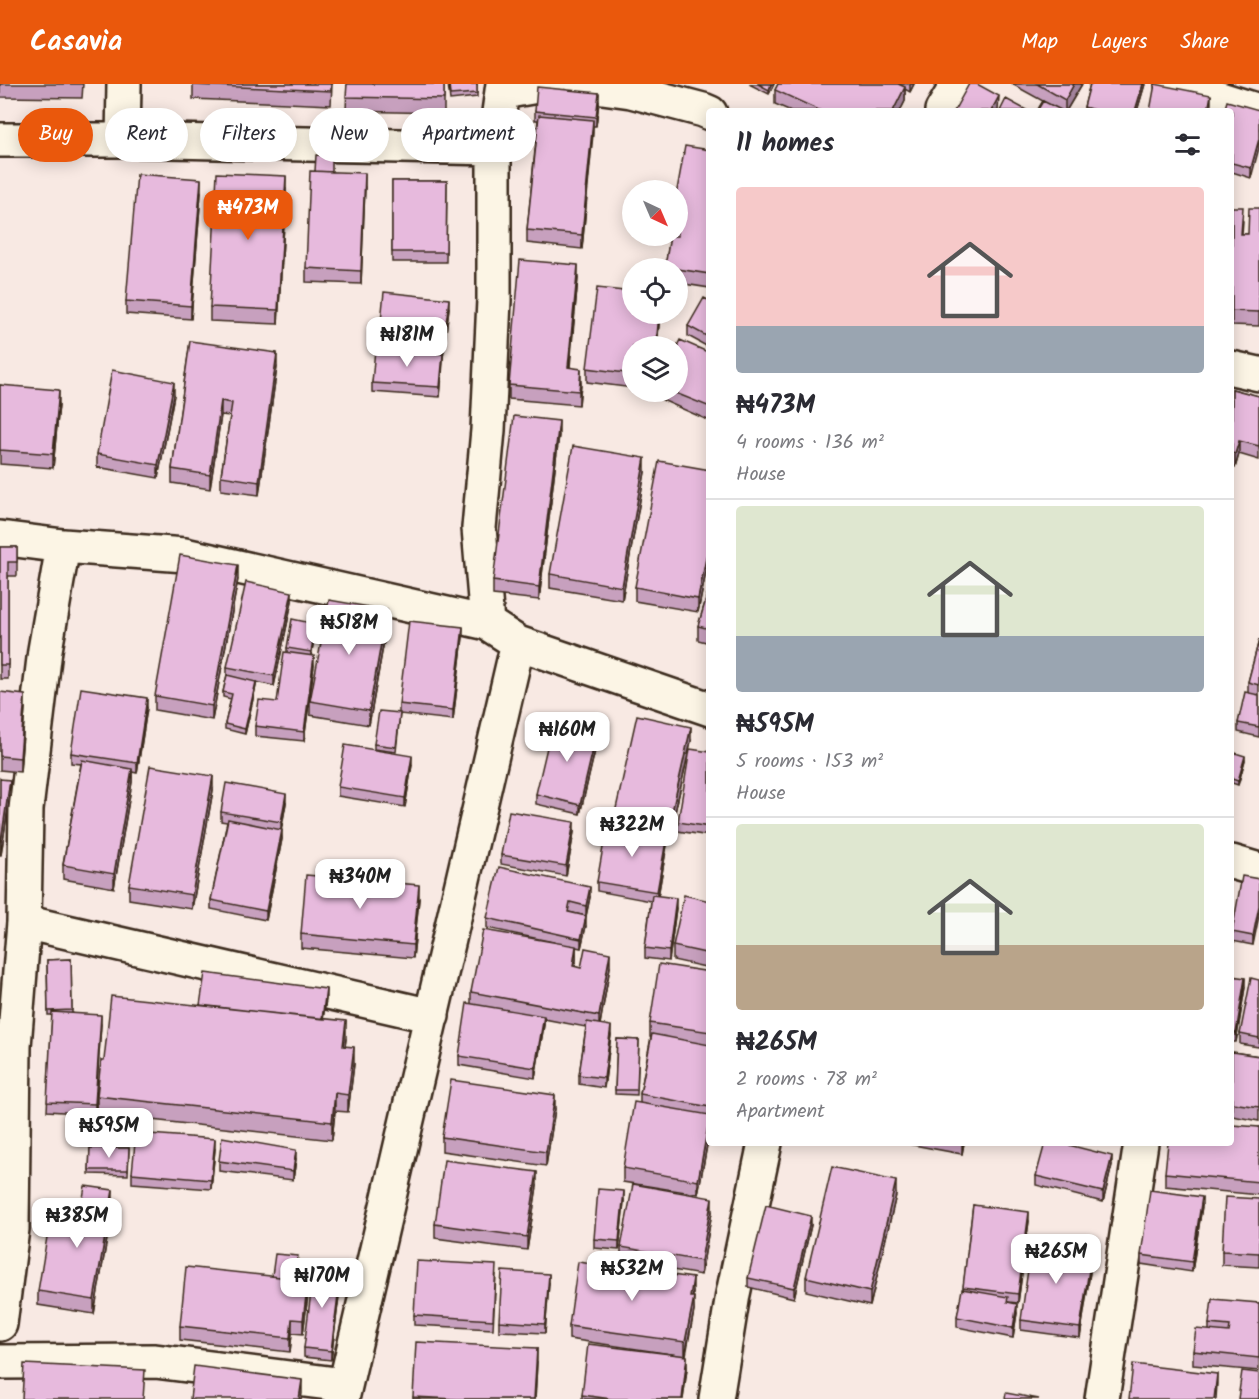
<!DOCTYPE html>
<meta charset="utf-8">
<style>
:root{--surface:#fff;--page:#f7f7f7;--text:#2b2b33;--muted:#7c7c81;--line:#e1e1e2;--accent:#ea580c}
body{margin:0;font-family:Kalam,sans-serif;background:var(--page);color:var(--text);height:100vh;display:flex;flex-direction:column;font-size:22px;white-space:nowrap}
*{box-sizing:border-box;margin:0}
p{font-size:20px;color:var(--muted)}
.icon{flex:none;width:33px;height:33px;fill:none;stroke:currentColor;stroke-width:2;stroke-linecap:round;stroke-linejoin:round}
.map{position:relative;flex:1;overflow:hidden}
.panel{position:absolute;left:706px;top:24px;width:528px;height:1038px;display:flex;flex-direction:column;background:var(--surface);border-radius:6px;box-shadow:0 3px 15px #0003}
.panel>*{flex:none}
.hud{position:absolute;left:18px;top:24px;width:570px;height:54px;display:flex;gap:12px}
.needle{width:39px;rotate:136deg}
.controls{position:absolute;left:622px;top:96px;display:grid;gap:12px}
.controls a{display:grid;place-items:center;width:66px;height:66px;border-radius:50%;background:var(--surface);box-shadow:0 3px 15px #0003;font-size:30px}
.price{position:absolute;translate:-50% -51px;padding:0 14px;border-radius:12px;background:#fff;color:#222;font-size:20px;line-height:39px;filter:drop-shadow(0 2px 3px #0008)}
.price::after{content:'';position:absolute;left:50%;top:36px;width:18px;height:14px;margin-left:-9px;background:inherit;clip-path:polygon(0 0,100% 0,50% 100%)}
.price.selected{background:var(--accent);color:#fff}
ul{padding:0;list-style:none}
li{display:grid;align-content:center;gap:12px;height:318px;padding:0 30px}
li+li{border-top:2px solid var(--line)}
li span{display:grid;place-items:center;height:186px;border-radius:6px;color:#555}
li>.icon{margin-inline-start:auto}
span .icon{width:108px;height:108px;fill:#fffc;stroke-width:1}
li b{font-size:26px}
h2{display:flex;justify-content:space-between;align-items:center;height:72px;padding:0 30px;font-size:26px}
.chip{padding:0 21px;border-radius:27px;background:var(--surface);box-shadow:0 3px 15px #0003;font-size:21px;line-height:54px}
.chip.selected{background:var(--accent);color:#fff}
header{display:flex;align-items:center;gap:36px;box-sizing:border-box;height:84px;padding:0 30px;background:var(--accent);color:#fff}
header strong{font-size:28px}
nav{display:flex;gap:33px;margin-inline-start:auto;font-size:21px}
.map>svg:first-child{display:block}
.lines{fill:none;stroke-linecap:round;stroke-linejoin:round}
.minor-casing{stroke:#3b2a1e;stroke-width:38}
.minor{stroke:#fcf5e5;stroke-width:33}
.wall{fill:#c7a0be;stroke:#3b2a1e;stroke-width:1.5}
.shaded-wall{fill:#a2829b;stroke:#3b2a1e;stroke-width:1.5}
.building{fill:#e7badd;stroke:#3b2a1e;stroke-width:1.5}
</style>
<header>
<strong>Casavia</strong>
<nav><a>Map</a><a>Layers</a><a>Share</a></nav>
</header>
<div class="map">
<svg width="1259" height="1315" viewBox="0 0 1259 1315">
<rect width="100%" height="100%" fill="#f8e9e3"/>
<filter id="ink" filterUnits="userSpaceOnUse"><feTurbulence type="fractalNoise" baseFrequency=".0167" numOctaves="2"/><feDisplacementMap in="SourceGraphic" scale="12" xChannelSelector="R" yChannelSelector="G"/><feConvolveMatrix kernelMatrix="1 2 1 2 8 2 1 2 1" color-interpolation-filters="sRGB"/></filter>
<g filter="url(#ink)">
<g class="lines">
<defs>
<path id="minor" d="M581 0 631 7 703 26 710 29
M1172 0 1259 27
M503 8 549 0
M942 27 958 0
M0 56H123L494 64
M123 56 124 0
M1232 284 1259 290
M0 454 63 462 185 471 487 539 518 559 710 625
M487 539 479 444 488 346 494 216V64L503 0
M1232 778 1259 786
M24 838 432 932
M0 1240 12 1145 14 962 24 838 26 725 45 566 63 462
M0 1278 155 1277 344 1301
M342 1315 518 559
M716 1315 733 1210 765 1059
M1102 1315 1141 1059"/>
</defs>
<use href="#minor" class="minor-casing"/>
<use href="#minor" class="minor"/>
</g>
<path class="wall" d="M0 0H83L82 14 0 13Z
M193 0H332L331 21 193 15Z
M347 0H444V29L346 27Z
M448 0H477V13L450 16Z
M749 0H774L769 10Z
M778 0H914L910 8 905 5V17L900 27H791L775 20V6Z
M1012 0H1082L1066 27H1037L1043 17Z
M1090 0H1145L1137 27H1084V23Z
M599 18 596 42H593L582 165 527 159V146L538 36H535V27Z
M1259 26 1251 94 1232 88V27Z
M710 66V204L678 199V184H665L670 152Z
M332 88 365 103 361 200 306 198V184Z
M392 97H447L446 178H392Z
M286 106 278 240 210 237V223Z
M201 109 191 235 126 230V217Z
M1232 123 1243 137 1242 150H1248L1259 124V242L1232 241Z
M578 194 570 283 581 299 579 321 509 315V301Z
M710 217V264L688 252V242Z
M449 224 443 273 440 313 372 308V299L379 265V257Z
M633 230H660L657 262H633V304L587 298V284Z
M190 257 277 283 259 411 221 406V392L230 332 221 331 210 405 172 399V385Z
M710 269V337L660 315V308H678Z
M0 301 59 320 53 384 0 380Z
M1232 305 1259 312V376L1239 370 1235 384 1232 383Z
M174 311 158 394 97 383V370Z
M559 351 539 516 493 511V497Z
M710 386V468L698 528 635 517V503Z
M645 388 622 516 550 504V490Z
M0 463H17V492H8V595H0Z
M238 495 212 636 155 626V612Z
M710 502V559L698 556V542Z
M292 517 274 602 256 598V602L245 650 225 645V640L231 615 223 613V608L227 591V583Z
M387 540 369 641 310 631V617Z
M316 544 311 572 314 581 304 657 255 652V642L277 618 287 569V564Z
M463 553 453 636 400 630 396 668 374 665V660L399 629V620Z
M1259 556V653L1238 648V639L1248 608V598Z
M0 608 25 624 20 688 0 686Z
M147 624 137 689 132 688V698L114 804 63 795V781L81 680 71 679V669Z
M691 657 669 755 667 754V761L658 812 676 824 669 877 645 874V864L651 817 597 807V798L615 742V729Z
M597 658 580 730 536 720V710Z
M710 668V752L678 747V738Z
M1232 668 1245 676 1238 701 1232 699Z
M412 681 405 723 338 712V703Z
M0 695 10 710 1 771H0Z
M213 706 192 825 129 815V801Z
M286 719 281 746 282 755 266 836 211 825V816L227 738 221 737V728Z
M574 748 566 792 501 780V771Z
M1259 795 1253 861 1232 857V844Z
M590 813 586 832 569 828 586 842 581 864 576 863V876L575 883 581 884 610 883 600 940 611 951 604 1004 579 1000V991L586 943 544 935V941L535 994 459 981V972L471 920V908L554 858 487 844V834Z
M419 815 413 874 301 864V850Z
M710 817V884L673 876V862Z
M71 875 72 929 101 940 95 1030 47 1027 52 931H48L47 876Z
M710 888V1045L698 1110 623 1098V1084L640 1019V1010L651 953H650V939Z
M1232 892 1245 903 1236 958H1232Z
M1259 896V963L1240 960V950Z
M326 915 323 935 346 955 345 962 354 980 348 1028 335 1027 332 1056 97 1030V1012L200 921Z
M617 955 639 956 637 1011 615 1010Z
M1232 968 1259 972V1037L1232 1032Z
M555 1025 546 1082 442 1067V1053Z
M1259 1043V1111L1165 1102V1089Z
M903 1059H964L962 1070Z
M90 1064H129L128 1091 89 1090Z
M215 1065 211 1105 132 1099V1089Z
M296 1075 293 1096 219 1087V1077Z
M1112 1081 1103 1118 1036 1101V1092Z
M537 1102 527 1166 435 1154V1140Z
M896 1111 870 1222 806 1207V1193Z
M1259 1115V1183L1222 1181V1167Z
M624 1117 619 1166 594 1164V1155Z
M113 1120 94 1230 38 1221V1207L79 1139Z
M973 1121 1029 1137 1018 1219 1008 1218 1017 1229 1013 1254 957 1243V1233L963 1205Z
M1202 1122 1192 1188 1141 1180V1171Z
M712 1128 701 1191 621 1177V1163Z
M811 1141 794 1214 748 1203V1194Z
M1092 1175 1080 1254 1021 1246V1236Z
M298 1177 295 1195 308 1210 303 1250 292 1249 290 1268 180 1256V1242L272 1192Z
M496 1191 493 1245 414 1241V1231Z
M341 1196 331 1276 304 1273V1264Z
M549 1199 545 1249 499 1247V1237Z
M693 1208V1213L694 1227 686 1271 687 1285 683 1315H582V1311L672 1270 569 1255V1242Z
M1259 1219V1287L1193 1281V1267L1209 1246V1240Z
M537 1278 535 1315H413V1313Z"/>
<path class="shaded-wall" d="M771 0H774L769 10V6Z
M910 0H914L910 8Z
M1074 0H1082L1066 27H1065V16Z
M1143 0H1145L1137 27H1135Z
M905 3V17L900 27H893Z
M599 9V18L596 42V33Z
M1211 11V20L1210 27H1208Z
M999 12 998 27H991Z
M593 36V50L582 165V151Z
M1259 55V64L1251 94V84Z
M365 89V103L361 200V187Z
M286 92V106L278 240V226Z
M201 95V109L191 235V222Z
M578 181V194L568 297V283Z
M449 215V224L443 273V264Z
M659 230H660L657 262H656Z
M277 269V283L259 411V398Z
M443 270V279L440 313V303Z
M581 285V299L579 321V307Z
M174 298V311L158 394V381Z
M59 306V320L53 384V370Z
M221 317V331L210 405V391Z
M559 337V351L539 516V503Z
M1239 357V370L1235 384V370Z
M645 374V388L622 516V503Z
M710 454V468L698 528V515Z
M238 481V495L212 636V622Z
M292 508V517L274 602V592Z
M387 526V540L369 641V627Z
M316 540V544L311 573V568Z
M463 543V553L453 636V626Z
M314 572V581L304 657V648Z
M256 598V602L245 650V645Z
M25 611V624L20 688V674Z
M147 614V624L137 689V679Z
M691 643V657L669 755V741Z
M597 648V658L580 730V721Z
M412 672V681L405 723V714Z
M1245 672V676L1238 701V697Z
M132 685V698L114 804V790Z
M213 692V706L192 825V811Z
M10 696V710L1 771V757Z
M286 710V719L281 748V738Z
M574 738V748L566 792V782Z
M282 746V755L266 836V827Z
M667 751V761L657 818V808Z
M419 801V815L413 874V861Z
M590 803V813L586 832V822Z
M676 814V824L669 877V867Z
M1259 822V832L1253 861V852Z
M586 832V842L581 864V855Z
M576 862V876L573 896V882Z
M610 869V883L599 946V932Z
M1245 894V903L1236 958V949Z
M326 905V915L321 950V941Z
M101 931V940L95 1030V1020Z
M544 932V941L535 994V984Z
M346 937V955L343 979V962Z
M611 942V951L604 1004V994Z
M354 963V980L348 1028V1011Z
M335 1009V1027L332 1056V1038Z
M555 1011V1025L546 1082V1068Z
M710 1032V1045L698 1110V1097Z
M215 1055V1065L211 1105V1096Z
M962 1059H964L962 1070Z
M296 1066V1075L293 1096V1087Z
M1112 1072V1081L1103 1118V1108Z
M537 1088V1102L527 1166V1153Z
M896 1097V1111L870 1222V1208Z
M113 1106V1120L94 1230V1216Z
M624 1107V1117L619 1166V1157Z
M1202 1113V1122L1192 1188V1178Z
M712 1114V1128L701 1191V1177Z
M1029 1128V1137L1018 1219V1210Z
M811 1132V1141L794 1214V1204Z
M1092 1166V1175L1080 1254V1244Z
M341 1187V1196L331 1276V1267Z
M549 1190V1199L545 1249V1240Z
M693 1194V1208L690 1227V1213Z
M308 1196V1210L303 1250V1236Z
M694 1213V1227L685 1272V1258Z
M1017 1220V1229L1013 1254V1244Z
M292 1235V1249L290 1268V1254Z
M537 1264V1278L535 1315H534Z
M687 1272V1285L683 1315H682Z
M1217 1290V1300L1216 1315H1214Z
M302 1296V1310L301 1315H299Z"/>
<path class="building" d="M193 0H331V7L193 1Z
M347 0H444V15L346 13Z
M449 0H477V9L450 11Z
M758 0H771L769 6Z
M778 0H898L905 3 893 27H821L775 6Z
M969 0H977L999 12 991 27H954Z
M1037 0H1074L1065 16Z
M1090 0H1143L1135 27H1098L1084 23Z
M1155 0 1211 11 1208 27H1150Z
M537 3 599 9 596 33 535 27Z
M1006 15 1028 27H1000Z
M1043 17 1063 27H1037Z
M1227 17 1259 26V55L1251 84 1232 79V27H1224Z
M539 31 593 36 582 151 527 146Z
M685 62 710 66V190L665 183 670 152H678L677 106Z
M316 71 332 72V88L315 87Z
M310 87 365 89 361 187 306 184Z
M217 89 286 92 278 226 210 223Z
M137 90 201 95 191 222 126 217Z
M392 97H447L446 168H392Z
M1232 123H1243L1241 150H1248L1249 124H1259V228L1232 227Z
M520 176 578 181 568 283 581 285 579 307 509 301Z
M597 204 633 208V230H659L656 262H633V290L587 284Z
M384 208 449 215 443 264 379 257Z
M704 214 710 217V254L688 242Z
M680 256 710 269V323L673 308H678V262H677Z
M190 257 277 269 259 398 221 392 232 319 221 317 210 391 172 385Z
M375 265 443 270 440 303 372 299Z
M112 286 174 298 158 381 97 370Z
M0 301 59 306 53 370 0 366Z
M1232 305 1259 312V362L1239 357 1235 370 1232 369Z
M514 332 559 337 539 503 493 497Z
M573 362 645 374 622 503 550 490Z
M659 377 710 386V454L698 515 635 503Z
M0 463H17V478H8V581H0Z
M180 471 238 481 212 622 155 612Z
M246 498 292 508 274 592 227 583Z
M710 502V545L698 542Z
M329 516 387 526 369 627 310 617Z
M292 535 316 540 311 568 287 564Z
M409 537 463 543 453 626 399 620Z
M1259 556V601L1248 598Z
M284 568 314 572 304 648 255 642 259 616 277 618Z
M227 591 256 598 245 645 225 640 232 610 223 608Z
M81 604 147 614 137 679 71 669Z
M0 608 25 611 20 674 0 672Z
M1245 608 1259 611V643L1238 639Z
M379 627 400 629 396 663 374 660Z
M637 631 691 643 669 741 615 729Z
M553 638 597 648 580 721 536 710Z
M345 661 412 672 405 714 338 703Z
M690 665 710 668V743L678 738Z
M1232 668 1245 672 1238 697 1232 695Z
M82 676 132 685 114 790 63 781Z
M150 682 213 692 192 811 129 801Z
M0 695 10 696 1 757H0Z
M226 699 286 710 281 738 221 728Z
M509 727 574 738 566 782 501 771Z
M228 735 282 746 266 827 211 816Z
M607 740 667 751 657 808 597 798Z
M499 783 590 803 586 822 570 818 568 828 586 832 581 855 487 834Z
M306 791 419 801 413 861 301 850Z
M1242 792 1259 795V822L1253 852 1232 848Z
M652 811 676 814 669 867 645 864Z
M684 811 710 817V870L673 862Z
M483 846 576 862 573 882 581 884 585 864 610 869 599 932 471 908Z
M71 875 72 926 48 927 47 876Z
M659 880 710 888V948L650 939Z
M205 889 326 905 322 935 200 921Z
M1232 892 1245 894 1236 949 1232 948Z
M1251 894 1259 896V954L1240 950Z
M111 912 346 937 343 962 354 963 348 1011 335 1009 332 1038 97 1012 101 976H104Z
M467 919 544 932 535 984 459 972Z
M52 928 101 931 95 1020 47 1018Z
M587 938 611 942 604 994 579 991Z
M652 950 710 961V1023L640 1010Z
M617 955 639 956 637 1006H615Z
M1232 968 1259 972V1023L1232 1019Z
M451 996 555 1011 546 1068 442 1053Z
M634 1018 710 1031 698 1097 623 1084Z
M1232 1041 1259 1043V1098L1165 1089 1168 1059H1232Z
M136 1049 215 1055 211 1096 132 1089Z
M222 1053 296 1066 293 1087 219 1077Z
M1045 1059H1061L1112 1072 1103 1108 1036 1092Z
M90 1064H129L128 1086H89Z
M444 1076 537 1088 527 1153 435 1140Z
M832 1083 896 1097 870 1208 806 1193Z
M633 1100 712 1114 701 1177 621 1163Z
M85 1102 113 1106 94 1216 38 1207 50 1135 79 1139Z
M598 1105 624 1107 619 1157 594 1155Z
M1150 1106 1202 1113 1192 1178 1141 1171Z
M1225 1113 1259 1115V1169L1222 1167Z
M766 1121 811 1132 794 1204 748 1194Z
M973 1121 1029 1128 1018 1210 963 1203Z
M1032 1157 1092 1166 1080 1244 1021 1236Z
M275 1170 298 1172 294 1195 272 1192Z
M417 1177 496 1181 493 1236 414 1231Z
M578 1178 693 1194 690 1213H694L685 1258 569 1242Z
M186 1183 308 1196 303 1236 292 1235 290 1254 180 1242Z
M314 1184 341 1187 331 1267 304 1264Z
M502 1187 549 1190 545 1240 499 1237Z
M962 1205 1008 1213 1007 1218 1017 1220 1013 1244 957 1233Z
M1212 1215 1259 1219V1274L1193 1267 1196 1245 1229 1248 1230 1242 1209 1240Z
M416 1258 537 1264 534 1315H457L413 1313Z
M588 1260 687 1272 682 1315H612L582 1311Z
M24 1280 145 1286 143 1315H22Z
M1133 1280 1217 1290 1214 1315H1129Z
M194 1282 302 1296 299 1315H190Z
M1242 1287 1259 1289V1315H1238Z
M1006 1309 1039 1315H1005Z"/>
</g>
</svg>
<div class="controls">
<a><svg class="needle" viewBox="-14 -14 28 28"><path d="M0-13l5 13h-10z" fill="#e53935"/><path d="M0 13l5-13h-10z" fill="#7c7c81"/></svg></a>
<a><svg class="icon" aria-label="locate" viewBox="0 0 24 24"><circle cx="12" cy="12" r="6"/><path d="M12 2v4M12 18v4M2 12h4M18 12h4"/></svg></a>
<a><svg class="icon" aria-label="layers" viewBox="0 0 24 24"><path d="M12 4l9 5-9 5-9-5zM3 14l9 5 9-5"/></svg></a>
</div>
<b class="price selected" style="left:248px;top:157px">₦473M</b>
<b class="price" style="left:407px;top:284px">₦181M</b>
<b class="price" style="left:349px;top:572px">₦518M</b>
<b class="price" style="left:567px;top:679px">₦160M</b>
<b class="price" style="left:632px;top:774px">₦322M</b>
<b class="price" style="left:360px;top:826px">₦340M</b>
<b class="price" style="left:109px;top:1075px">₦595M</b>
<b class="price" style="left:77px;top:1165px">₦385M</b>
<b class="price" style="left:1056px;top:1201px">₦265M</b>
<b class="price" style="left:632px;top:1218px">₦532M</b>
<b class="price" style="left:322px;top:1225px">₦170M</b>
<div class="hud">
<a class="chip selected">Buy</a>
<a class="chip">Rent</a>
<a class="chip">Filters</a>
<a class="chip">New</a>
<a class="chip">Apartment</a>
</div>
<section class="panel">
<h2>11 homes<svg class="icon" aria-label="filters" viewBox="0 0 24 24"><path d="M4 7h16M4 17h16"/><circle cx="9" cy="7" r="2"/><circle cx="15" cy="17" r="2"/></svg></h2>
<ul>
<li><span style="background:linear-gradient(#f6c9c9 75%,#9aa5b1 0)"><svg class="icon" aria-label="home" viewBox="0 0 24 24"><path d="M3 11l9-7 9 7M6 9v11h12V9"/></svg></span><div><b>₦473M</b><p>4 rooms · 136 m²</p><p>House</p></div></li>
<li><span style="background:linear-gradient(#dfe7d0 70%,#9aa5b1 0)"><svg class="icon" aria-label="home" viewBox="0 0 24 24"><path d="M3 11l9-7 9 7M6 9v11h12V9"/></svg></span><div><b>₦595M</b><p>5 rooms · 153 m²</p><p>House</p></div></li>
<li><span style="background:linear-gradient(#dfe7d0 65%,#b9a48a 0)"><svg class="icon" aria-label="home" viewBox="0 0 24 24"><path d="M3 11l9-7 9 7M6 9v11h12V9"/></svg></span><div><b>₦265M</b><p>2 rooms · 78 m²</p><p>Apartment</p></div></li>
</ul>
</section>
</div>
